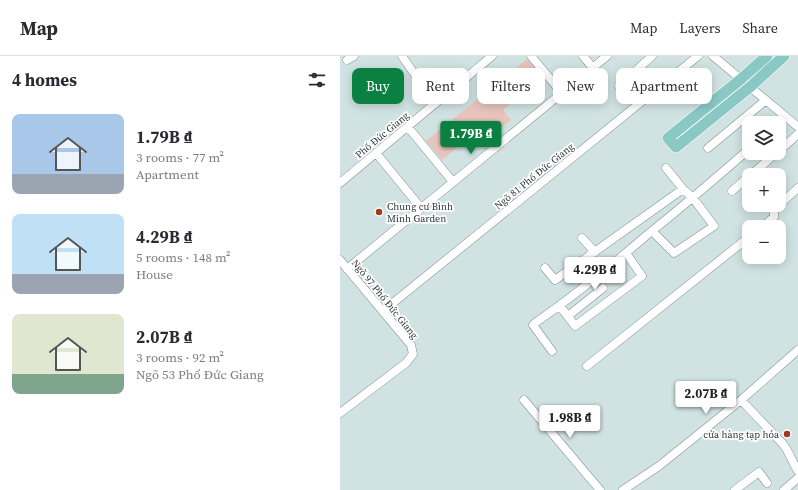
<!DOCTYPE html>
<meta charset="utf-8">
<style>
:root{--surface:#fff;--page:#f7f7f7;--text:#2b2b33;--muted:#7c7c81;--line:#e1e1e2;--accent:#0b8043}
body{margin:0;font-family:"Source Serif 4",serif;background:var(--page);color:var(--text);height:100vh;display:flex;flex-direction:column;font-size:15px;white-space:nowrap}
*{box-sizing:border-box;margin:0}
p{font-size:13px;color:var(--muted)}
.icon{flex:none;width:22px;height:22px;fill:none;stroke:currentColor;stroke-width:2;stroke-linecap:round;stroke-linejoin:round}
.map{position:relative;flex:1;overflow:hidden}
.details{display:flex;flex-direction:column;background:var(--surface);width:340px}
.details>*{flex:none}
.top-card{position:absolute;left:12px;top:12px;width:380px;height:36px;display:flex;gap:8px}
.controls{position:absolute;left:402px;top:60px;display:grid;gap:8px}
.controls a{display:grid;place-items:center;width:44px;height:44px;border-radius:8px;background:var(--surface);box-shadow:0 2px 10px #0003;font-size:20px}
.price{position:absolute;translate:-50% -34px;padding:0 9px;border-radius:4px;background:#fff;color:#222;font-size:13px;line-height:26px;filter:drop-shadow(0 1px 2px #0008)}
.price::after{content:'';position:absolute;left:50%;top:24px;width:12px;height:9px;margin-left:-6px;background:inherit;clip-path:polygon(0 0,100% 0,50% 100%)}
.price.selected{background:var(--accent);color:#fff}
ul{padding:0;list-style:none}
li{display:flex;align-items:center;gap:12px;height:100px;padding:0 12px}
li span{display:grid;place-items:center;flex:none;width:112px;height:80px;border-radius:8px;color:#555}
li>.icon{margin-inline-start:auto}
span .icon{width:48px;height:48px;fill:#fffc;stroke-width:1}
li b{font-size:17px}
h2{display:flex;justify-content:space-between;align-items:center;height:48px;padding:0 12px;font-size:17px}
.chip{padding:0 14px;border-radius:8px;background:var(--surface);box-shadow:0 2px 10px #0003;font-size:14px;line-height:36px}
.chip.selected{background:var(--accent);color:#fff}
header{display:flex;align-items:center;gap:24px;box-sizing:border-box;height:56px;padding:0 20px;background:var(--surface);border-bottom:1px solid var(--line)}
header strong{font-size:19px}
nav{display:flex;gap:22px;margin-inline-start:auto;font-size:14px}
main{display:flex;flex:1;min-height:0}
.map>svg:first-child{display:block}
.green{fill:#e7c5bd}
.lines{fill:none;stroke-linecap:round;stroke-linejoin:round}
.minor-casing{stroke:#809291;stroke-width:9}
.major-casing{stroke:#fff;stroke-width:12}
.minor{stroke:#fff;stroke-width:8}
.major{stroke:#89c8c5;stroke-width:11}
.poi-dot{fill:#a23920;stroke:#fff;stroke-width:1.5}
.labels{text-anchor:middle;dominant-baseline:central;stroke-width:3.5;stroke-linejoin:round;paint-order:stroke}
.street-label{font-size:10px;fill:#2c3433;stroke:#fff}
.poi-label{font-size:10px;fill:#2c3433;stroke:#fff;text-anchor:start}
</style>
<header>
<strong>Map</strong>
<nav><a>Map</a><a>Layers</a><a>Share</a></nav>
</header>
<main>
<section class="details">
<h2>4 homes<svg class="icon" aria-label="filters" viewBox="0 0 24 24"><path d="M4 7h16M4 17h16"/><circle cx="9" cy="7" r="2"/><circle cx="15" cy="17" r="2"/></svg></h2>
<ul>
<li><span style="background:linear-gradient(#a9c7e8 75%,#9aa5b1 0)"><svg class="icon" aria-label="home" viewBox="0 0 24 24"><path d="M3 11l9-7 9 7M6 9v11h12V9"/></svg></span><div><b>1.79B ₫</b><p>3 rooms · 77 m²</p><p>Apartment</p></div></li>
<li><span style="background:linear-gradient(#bfe0f5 75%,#9aa5b1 0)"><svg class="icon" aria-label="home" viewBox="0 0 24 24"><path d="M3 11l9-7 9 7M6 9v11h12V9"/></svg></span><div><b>4.29B ₫</b><p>5 rooms · 148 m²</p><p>House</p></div></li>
<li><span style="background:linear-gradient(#dfe7d0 75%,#7fa58c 0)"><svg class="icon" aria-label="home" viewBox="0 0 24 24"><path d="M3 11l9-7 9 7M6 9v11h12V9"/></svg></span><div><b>2.07B ₫</b><p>3 rooms · 92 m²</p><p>Ngõ 53 Phố Đức Giang</p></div></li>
</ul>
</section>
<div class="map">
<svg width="458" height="434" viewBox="0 0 458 434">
<rect width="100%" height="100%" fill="#d0e3e2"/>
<path class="green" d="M187 3 203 22 163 54 171 64 149 81 141 72 102 104 86 85Z"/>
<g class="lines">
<defs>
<path id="minor" d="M62 0 95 48
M191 0 222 37
M243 0 253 12
M373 0 458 71
M7 4 14 0
M290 19 308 40
M279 30 312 0
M438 67 445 61
M68 71 113 126
M368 92 426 44
M439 95 458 78
M36 97 81 152
M411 119 436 97
M0 127 152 0
M392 135 409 120
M439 149 458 132
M422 171 434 161V153L439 149
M312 175 334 197 374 170 353 142 343 133 326 112
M242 182 255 196
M0 204 71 289 73 298 66 307 0 357
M205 212 215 224 343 133
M7 213 267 0
M220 250 235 270 302 220 286 197
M43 255 358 0
M228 260 263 232
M212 295 193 269 195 267C234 240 271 210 307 179 342 151 376 122 409 93
M247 310 409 181
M184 344 260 434
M401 344 443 388C450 397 452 406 458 415
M283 434 319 410 401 344 458 294
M395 434 419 416 427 427
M444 434 458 422"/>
<path id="major" d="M427 0 401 23 328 82 336 91 410 31 444 0"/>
</defs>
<use href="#minor" class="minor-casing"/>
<use href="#major" class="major-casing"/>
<use href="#minor" class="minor"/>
<use href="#major" class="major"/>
</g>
<g class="poi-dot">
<circle cx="39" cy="156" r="4"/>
<circle cx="447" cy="378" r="4"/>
</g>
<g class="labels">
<g class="street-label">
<text transform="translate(42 79) rotate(-40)">Phố Đức Giang</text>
<text transform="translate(194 120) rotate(-39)">Ngõ 81 Phố Đức Giang</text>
<text transform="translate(45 243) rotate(51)">Ngõ 97 Phố Đức Giang</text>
</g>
<g class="poi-label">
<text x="47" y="150">Chung cư Bình<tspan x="47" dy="12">Minh Garden</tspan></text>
<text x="439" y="378" text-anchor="end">cửa hàng tạp hóa</text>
</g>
</g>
</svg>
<div class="controls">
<a><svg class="icon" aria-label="layers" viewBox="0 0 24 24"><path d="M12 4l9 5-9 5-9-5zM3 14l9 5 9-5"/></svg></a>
<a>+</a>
<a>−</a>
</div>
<b class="price selected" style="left:131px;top:99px">1.79B ₫</b>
<b class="price" style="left:255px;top:235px">4.29B ₫</b>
<b class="price" style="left:366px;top:359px">2.07B ₫</b>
<b class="price" style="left:230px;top:383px">1.98B ₫</b>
<div class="top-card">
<a class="chip selected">Buy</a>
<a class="chip">Rent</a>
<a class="chip">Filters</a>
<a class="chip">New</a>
<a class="chip">Apartment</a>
</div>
</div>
</main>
